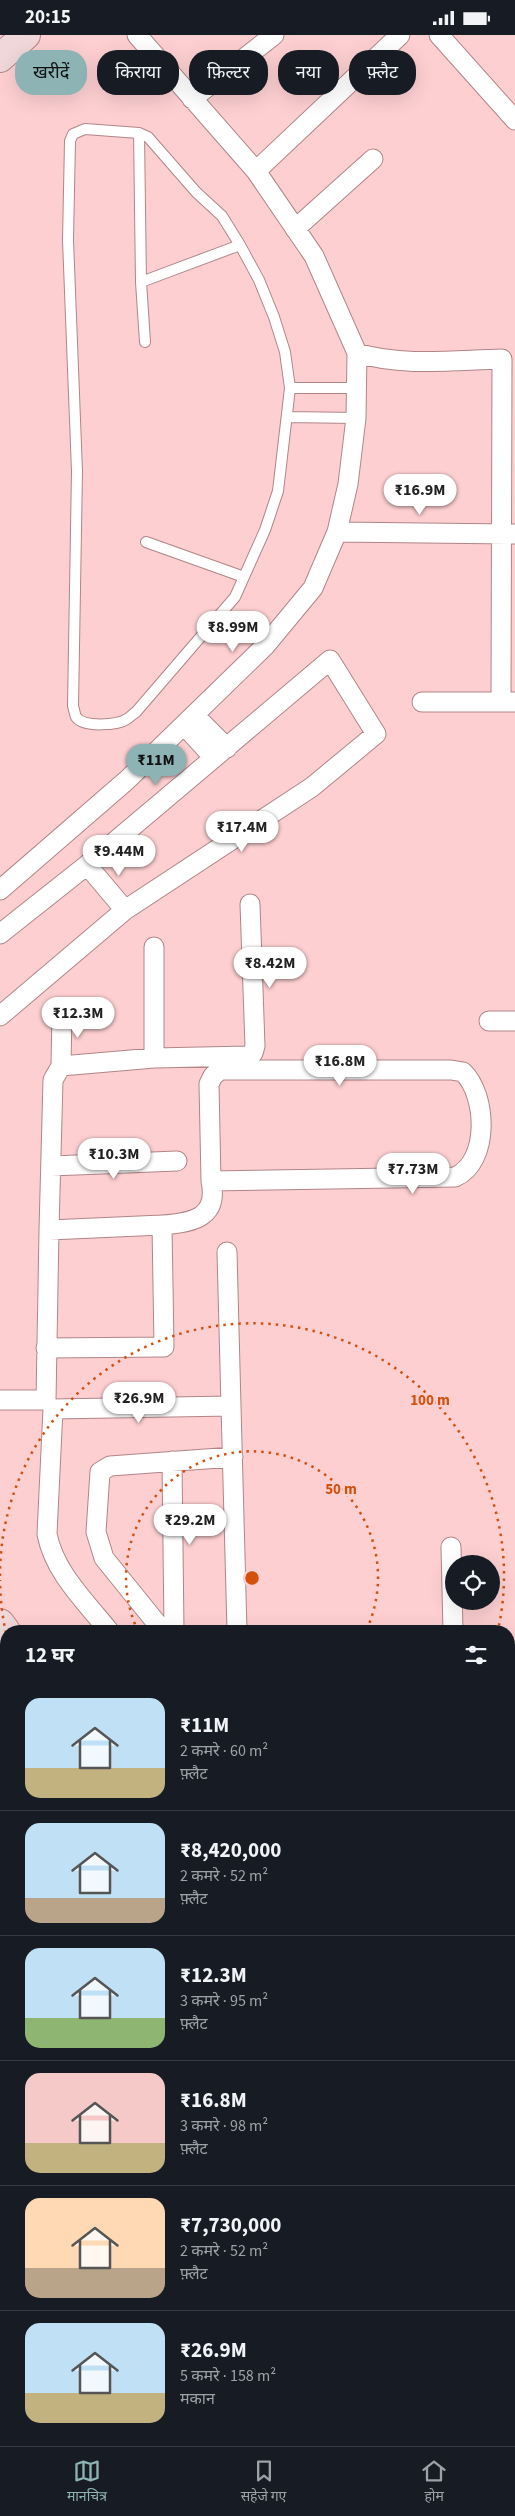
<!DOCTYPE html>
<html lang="hi">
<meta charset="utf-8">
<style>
:root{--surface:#171b24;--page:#20242c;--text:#f1f3f6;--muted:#9ea1a6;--line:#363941;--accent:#8eb3b5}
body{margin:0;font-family:"Source Sans 3","Noto Sans Devanagari",sans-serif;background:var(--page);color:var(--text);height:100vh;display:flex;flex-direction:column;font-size:19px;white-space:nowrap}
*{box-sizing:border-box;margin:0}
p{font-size:16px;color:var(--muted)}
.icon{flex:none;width:28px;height:28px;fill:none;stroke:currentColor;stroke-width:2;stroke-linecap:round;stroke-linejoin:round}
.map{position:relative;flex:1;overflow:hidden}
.drawer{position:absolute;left:0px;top:1590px;width:515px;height:821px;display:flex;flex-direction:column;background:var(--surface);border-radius:20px 20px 0 0;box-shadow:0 5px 20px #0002}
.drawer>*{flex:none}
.top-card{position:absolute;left:15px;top:15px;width:485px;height:45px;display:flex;gap:10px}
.controls{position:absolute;left:445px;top:1520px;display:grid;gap:10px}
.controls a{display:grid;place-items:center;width:55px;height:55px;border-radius:50%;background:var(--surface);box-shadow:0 5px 20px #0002;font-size:25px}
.price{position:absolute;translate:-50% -42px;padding:0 11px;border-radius:18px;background:#fff;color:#222;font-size:16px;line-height:32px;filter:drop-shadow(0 1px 2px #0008)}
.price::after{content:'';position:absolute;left:50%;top:30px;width:15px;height:11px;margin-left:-8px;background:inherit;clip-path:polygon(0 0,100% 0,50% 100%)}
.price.active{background:var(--accent);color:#111}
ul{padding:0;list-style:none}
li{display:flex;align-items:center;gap:15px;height:125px;padding:0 25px}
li+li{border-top:1px solid var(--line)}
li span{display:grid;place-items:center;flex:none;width:140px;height:100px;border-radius:15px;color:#555}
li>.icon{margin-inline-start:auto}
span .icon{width:60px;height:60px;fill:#fffc;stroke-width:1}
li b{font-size:21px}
h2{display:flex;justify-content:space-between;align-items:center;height:60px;padding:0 25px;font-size:21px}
.chip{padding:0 18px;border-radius:20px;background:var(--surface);box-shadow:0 5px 20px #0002;font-size:18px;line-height:45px}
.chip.active{background:var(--accent);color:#111}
.status{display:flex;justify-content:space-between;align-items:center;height:35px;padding:0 25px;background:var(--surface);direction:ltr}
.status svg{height:14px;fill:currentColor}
.tab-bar{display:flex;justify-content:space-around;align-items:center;height:70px;border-top:1px solid var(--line);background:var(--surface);font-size:14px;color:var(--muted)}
.tab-bar a{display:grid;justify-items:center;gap:2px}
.tab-bar .active{color:var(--accent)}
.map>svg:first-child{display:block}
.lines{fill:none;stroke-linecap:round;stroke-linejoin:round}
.lane-casing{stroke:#b18588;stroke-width:12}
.street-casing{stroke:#b18588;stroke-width:21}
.secondary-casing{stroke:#b18588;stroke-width:30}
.lane{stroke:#fff;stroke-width:10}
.street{stroke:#fff;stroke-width:19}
.secondary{stroke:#f0d8da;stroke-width:28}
.ring{fill:none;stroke:#d3510c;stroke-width:2.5;stroke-dasharray:2.5 5}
.centre{fill:#d3510c;stroke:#fdcfd1;stroke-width:2.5}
.ring-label{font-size:15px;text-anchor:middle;font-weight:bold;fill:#d3510c;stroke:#fdcfd1;stroke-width:4.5;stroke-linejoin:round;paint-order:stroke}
</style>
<div class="status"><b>20:15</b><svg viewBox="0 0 49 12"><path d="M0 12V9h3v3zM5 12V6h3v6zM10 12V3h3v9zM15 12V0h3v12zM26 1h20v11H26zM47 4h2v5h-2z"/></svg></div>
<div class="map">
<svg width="515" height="2411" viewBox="0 0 515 2411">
<rect width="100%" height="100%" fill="#fdcfd1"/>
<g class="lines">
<defs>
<path id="lane" d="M85 94 139 98 148 102 196 157 222 181 240 210 259 245 274 282 285 317 290 353 278 456 265 495 235 562 136 677C133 679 130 682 127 684 118 690 84 693 76 682 75 680 74 674 73 671L77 436 68 205 70 106 73 99Z
M139 98 141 247 145 307
M141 247 240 210
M290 353H357
M287 382 356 383
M146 507 244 542"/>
<path id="street" d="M137 0 256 136 314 221 357 318C404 332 455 325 502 324L501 667H515
M439 0 515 85
M192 64 274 0
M256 136 400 0
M295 194 373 124
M337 497 515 499
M422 667H501
M194 680 227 713
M184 690 214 723
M87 830 125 875
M0 855 127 745 265 611 313 553 337 497 348 449 356 383 357 318
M0 899 87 830 330 625 376 699 312 752 125 875 0 981
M489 986H515
M154 1023V912
M61 1031 62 976
M51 1131 177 1126
M162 1190C192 1188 219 1183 211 1146L209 1049 213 1041 220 1035H451L463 1037C487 1060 490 1127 455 1142L211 1146
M49 1195 53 1045 61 1031 154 1023 248 1021 253 1018 255 1011 250 869
M227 1217 231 1371
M0 1365H46L49 1195 162 1190 164 1312 46 1313
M172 1426 174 1596
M451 1512 453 1596
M109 1596C86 1567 54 1537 47 1499L53 1374 231 1371 237 1596
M163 1596 104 1523 96 1497 100 1437 110 1431 233 1422
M509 1688 515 1684
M509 1888H515
M509 1975H515
M509 2060H515
M509 2122 515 2131"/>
<path id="secondary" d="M0 23 26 0
M0 1588 6 1596
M0 1970 6 1966
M509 2205 515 2213"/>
</defs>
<use href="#lane" class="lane-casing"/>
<use href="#street" class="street-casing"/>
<use href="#secondary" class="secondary-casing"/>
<use href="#lane" class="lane"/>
<use href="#street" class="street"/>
<use href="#secondary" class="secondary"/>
</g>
<g class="ring">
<path d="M138 1596A126 126 0 1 1 366 1596"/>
<path d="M6 1598A252 252 0 0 1 0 1545M0 1541A252 252 0 1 1 498 1595"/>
</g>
<circle cx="252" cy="1543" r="8" class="centre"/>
<g class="ring-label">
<text x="430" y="1370">100 m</text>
<text x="341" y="1459">50 m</text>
</g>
</svg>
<div class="controls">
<a><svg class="icon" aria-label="locate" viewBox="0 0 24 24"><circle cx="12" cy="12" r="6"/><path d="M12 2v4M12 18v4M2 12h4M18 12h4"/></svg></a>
</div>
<b class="price" style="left:420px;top:481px">₹16.9M</b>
<b class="price" style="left:233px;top:618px">₹8.99M</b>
<b class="price active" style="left:156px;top:751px">₹11M</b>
<b class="price" style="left:242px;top:818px">₹17.4M</b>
<b class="price" style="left:119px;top:842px">₹9.44M</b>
<b class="price" style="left:270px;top:954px">₹8.42M</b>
<b class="price" style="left:78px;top:1004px">₹12.3M</b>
<b class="price" style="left:340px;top:1052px">₹16.8M</b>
<b class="price" style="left:114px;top:1145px">₹10.3M</b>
<b class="price" style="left:413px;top:1160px">₹7.73M</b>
<b class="price" style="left:139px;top:1389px">₹26.9M</b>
<b class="price" style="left:190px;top:1511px">₹29.2M</b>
<div class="top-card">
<a class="chip active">खरीदें</a>
<a class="chip">किराया</a>
<a class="chip">फ़िल्टर</a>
<a class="chip">नया</a>
<a class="chip">फ़्लैट</a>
</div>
<section class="drawer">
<h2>12 घर<svg class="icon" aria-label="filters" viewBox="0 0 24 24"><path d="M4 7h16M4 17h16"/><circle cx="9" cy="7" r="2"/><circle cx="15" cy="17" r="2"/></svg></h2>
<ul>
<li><span style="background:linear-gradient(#bfe0f5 70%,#c2b280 0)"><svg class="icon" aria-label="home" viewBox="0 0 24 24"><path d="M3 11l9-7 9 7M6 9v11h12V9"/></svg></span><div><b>₹11M</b><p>2 कमरे · 60 m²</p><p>फ़्लैट</p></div></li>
<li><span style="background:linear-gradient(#bfe0f5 75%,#b9a48a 0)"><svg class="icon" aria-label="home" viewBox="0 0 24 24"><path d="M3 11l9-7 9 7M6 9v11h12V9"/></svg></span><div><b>₹8,420,000</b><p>2 कमरे · 52 m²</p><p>फ़्लैट</p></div></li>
<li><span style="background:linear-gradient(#bfe0f5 70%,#8fb573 0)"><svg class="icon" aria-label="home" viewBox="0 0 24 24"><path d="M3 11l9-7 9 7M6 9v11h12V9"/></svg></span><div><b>₹12.3M</b><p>3 कमरे · 95 m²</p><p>फ़्लैट</p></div></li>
<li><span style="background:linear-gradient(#f6c9c9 70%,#c2b280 0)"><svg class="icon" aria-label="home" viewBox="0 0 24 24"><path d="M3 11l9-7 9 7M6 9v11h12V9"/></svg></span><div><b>₹16.8M</b><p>3 कमरे · 98 m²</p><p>फ़्लैट</p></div></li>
<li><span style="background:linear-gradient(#ffd9b3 70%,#b9a48a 0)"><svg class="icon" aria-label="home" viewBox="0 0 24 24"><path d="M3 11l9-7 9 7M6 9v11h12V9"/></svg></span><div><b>₹7,730,000</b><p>2 कमरे · 52 m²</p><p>फ़्लैट</p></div></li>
<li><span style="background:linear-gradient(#bfe0f5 70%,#c2b280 0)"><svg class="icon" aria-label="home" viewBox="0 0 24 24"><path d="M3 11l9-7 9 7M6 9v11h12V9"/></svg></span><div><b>₹26.9M</b><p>5 कमरे · 158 m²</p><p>मकान</p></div></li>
</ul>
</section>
</div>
<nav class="tab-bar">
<a class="active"><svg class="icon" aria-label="map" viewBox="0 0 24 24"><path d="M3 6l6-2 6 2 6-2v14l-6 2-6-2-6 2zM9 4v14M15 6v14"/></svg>मानचित्र</a>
<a><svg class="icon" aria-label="saved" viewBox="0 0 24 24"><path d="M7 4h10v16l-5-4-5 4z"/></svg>सहेजे गए</a>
<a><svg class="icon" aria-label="home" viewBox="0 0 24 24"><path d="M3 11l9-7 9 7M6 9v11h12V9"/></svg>होम</a>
</nav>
